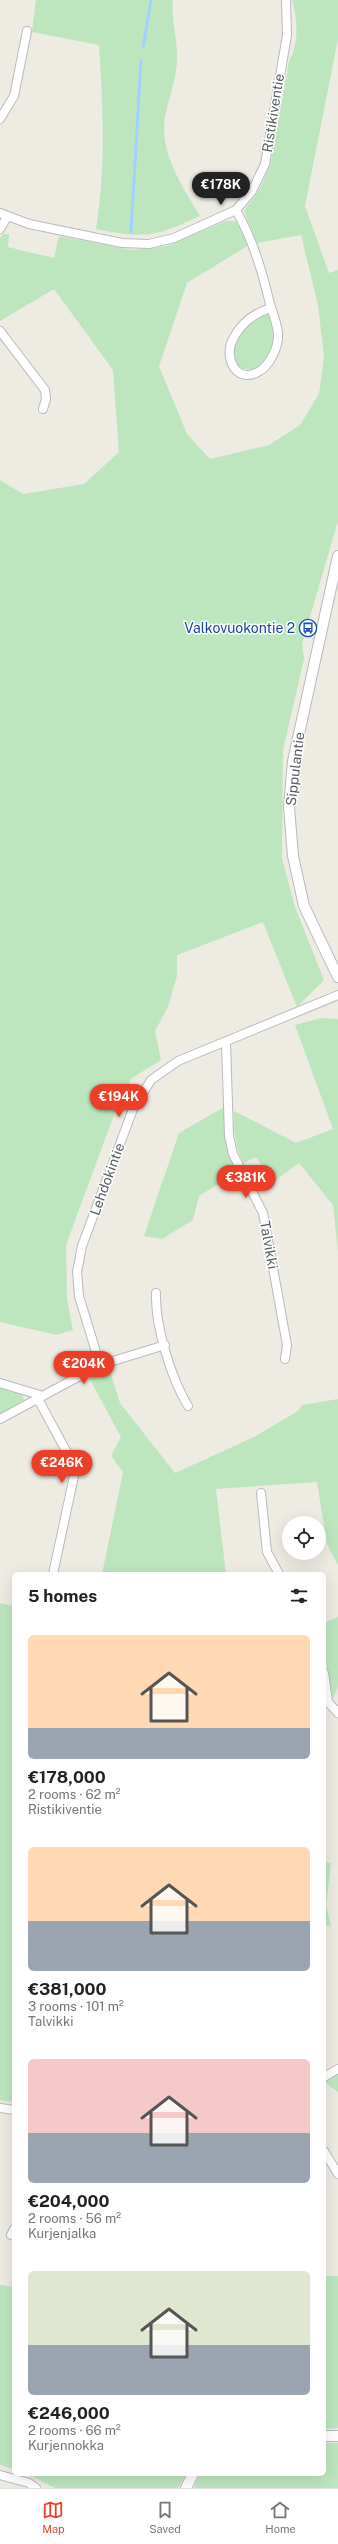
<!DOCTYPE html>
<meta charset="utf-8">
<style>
:root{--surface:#fff;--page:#f2f2f2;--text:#202124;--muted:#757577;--line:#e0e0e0;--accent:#ed3f28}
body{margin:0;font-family:"Public Sans",sans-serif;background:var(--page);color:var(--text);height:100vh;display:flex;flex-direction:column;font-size:15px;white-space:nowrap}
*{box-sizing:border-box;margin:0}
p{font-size:13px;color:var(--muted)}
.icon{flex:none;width:22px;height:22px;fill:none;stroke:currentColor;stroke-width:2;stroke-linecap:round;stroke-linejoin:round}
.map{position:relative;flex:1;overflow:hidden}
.side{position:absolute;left:12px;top:1572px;width:314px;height:904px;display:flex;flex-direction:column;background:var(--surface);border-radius:6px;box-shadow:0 4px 16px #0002}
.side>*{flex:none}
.controls{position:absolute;left:282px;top:1516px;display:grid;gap:8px}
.controls a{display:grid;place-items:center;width:44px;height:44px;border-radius:50%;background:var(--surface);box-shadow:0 4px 16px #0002;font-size:20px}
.price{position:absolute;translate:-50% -34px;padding:0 9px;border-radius:14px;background:var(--accent);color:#fff;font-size:13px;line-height:26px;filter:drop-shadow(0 1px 2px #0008)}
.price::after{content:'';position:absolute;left:50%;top:24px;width:12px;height:9px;margin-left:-6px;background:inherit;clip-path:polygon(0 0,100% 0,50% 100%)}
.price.selected{background:#222;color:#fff}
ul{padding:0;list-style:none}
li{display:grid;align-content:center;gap:8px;height:212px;padding:0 16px}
li span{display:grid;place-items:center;height:124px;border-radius:6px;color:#555}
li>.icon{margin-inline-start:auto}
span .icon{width:72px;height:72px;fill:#fffc;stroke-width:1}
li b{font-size:17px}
h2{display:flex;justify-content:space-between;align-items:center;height:48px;padding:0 16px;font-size:17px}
.dock{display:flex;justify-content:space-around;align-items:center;height:56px;border-top:1px solid var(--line);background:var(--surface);font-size:11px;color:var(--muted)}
.dock a{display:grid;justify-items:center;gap:2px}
.dock .selected{color:var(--accent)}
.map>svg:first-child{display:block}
.green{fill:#bde6bf}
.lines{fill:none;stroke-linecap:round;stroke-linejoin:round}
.stream{stroke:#a0d2ff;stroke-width:3}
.minor-casing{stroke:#b7babf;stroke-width:10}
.tertiary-casing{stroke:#b7babf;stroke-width:12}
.minor{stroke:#fff;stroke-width:8}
.tertiary{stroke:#fff;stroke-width:10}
.labels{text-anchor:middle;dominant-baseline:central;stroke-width:3;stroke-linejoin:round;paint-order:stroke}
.street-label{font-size:14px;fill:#5a5e63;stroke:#fff}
.transit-label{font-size:14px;fill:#164399;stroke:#fff;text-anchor:end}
</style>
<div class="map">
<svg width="338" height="2488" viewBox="0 0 338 2488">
<rect width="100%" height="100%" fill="#edebe2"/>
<path class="green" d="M36 0H173C171 19 177 36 177 55 178 75 169 97 165 117 159 153 183 187 200 216 155 237 145 239 96 229 106 167 103 107 99 45L32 32Z
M292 0H338V39L305 206 329 273 338 270V521L302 644 304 659 283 750 282 858 295 907 324 980 297 1007 263 922 177 955V976L168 1007 155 1031 161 1060 132 1078 115 1112 66 1245 67 1299 73 1330 56 1335 0 1322V480L23 494 84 484 119 452 113 370 54 289 0 321V238L3 234H9L8 247 54 258 59 236 132 250 167 246 226 221H236L249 245 187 283 159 366 187 434 210 459 269 445 300 425 319 394 324 356 318 305 301 235 257 243 244 211 259 190 270 166 289 62C299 41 298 22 292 0Z
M264 314H269C276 341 277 347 257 369H240L234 360 233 345 248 326Z
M322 1018 338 1019V1251L333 1205 299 1163 273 1182 256 1157 244 1163C234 1147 234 1129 234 1111L296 1143 333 1129 295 1025Z
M224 1107 225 1137 236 1173 199 1196 193 1220 162 1239 144 1236 179 1133Z
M108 1365 120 1403 175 1473 254 1437 298 1411 302 1405 338 1399V1565L327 1544 317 1482 216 1489 226 1574H102L123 1472 111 1456 121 1437 88 1376Z
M0 1386 21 1392 24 1400 0 1414Z
M0 1603 14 1606V2102L0 2100Z
M338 1617V1687L333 1698 324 1652V1623Z
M324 1862 331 1863 326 1905 331 1926 324 1925Z
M338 2074V2092L325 2082Z
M324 2276H338V2428L324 2429Z
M0 2285 14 2287V2469L0 2465Z
M324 2443H338V2488H194L200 2474H324Z
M28 2474H186L178 2488H55Z"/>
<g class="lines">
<path class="stream" d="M143 47 151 0
M131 232 141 60"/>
<defs>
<path id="minor" d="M0 119 14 96 27 31
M236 210C253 240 262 271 270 304 273 313 277 324 278 333 279 346 270 366 258 372 236 384 223 357 233 339 241 323 254 313 271 308
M0 213 29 224 122 243 149 244 174 238 236 210 252 191 265 164 287 35 286 0
M0 229 7 217
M0 331 45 390 46 399 43 409
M226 1042 229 1136 233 1154 263 1213 287 1345 285 1359
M156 1293C155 1326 171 1378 188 1406
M100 1365 79 1296 77 1272 82 1246 133 1109 151 1080 178 1061 338 995
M0 1383 43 1396
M38 1399 71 1460 74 1476 53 1574
M0 1419 100 1365 165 1345
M261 1493 267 1552 279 1574
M324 1673 328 1702 338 1713
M324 2077 338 2069
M0 2108 14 2110
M324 2151 338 2174
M11 2235 14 2229
M0 2475 29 2483 36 2488"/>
<path id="tertiary" d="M338 556 293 761 289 807 293 856 304 906 338 977
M324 2436H338
M186 2488 193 2474"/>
</defs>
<use href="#minor" class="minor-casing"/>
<use href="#tertiary" class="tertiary-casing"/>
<use href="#minor" class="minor"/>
<use href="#tertiary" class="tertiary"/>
</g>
<defs>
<symbol id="bus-ring" viewBox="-11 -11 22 22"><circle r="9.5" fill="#fff" stroke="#1a4fb4" stroke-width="1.5"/><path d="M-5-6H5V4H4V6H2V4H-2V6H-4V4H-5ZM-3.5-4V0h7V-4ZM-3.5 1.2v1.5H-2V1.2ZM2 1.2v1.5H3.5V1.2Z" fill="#1a4fb4"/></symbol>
</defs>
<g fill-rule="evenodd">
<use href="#bus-ring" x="298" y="618" width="20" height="20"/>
</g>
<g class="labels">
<g class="street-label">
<text transform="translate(273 113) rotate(-81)">Ristikiventie</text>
<text transform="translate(295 769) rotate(-83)">Sippulantie</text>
<text transform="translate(107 1179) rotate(-70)">Lehdokintie</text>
<text transform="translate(269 1245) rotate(80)">Talvikki</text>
</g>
<g class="transit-label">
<text x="295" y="628">Valkovuokontie 2</text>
</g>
</g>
</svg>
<div class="controls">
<a><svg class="icon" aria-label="locate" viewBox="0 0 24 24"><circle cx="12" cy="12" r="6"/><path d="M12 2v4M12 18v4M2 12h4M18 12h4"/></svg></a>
</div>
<b class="price selected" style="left:221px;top:206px">€178K</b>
<b class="price" style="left:119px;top:1118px">€194K</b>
<b class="price" style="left:246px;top:1199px">€381K</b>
<b class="price" style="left:84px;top:1385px">€204K</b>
<b class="price" style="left:62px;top:1484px">€246K</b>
<section class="side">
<h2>5 homes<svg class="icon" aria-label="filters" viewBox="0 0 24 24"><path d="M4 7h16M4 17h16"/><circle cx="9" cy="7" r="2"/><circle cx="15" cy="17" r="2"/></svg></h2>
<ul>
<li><span style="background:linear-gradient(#ffd9b3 75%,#9aa5b1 0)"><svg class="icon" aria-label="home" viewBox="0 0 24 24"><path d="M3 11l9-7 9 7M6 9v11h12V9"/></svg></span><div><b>€178,000</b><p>2 rooms · 62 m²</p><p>Ristikiventie</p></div></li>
<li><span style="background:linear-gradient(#ffd9b3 60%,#9aa5b1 0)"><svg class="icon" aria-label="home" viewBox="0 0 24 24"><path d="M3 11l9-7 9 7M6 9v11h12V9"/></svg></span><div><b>€381,000</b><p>3 rooms · 101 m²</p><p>Talvikki</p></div></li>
<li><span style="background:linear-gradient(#f6c9c9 60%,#9aa5b1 0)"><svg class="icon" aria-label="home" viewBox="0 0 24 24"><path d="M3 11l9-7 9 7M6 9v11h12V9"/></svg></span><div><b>€204,000</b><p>2 rooms · 56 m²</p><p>Kurjenjalka</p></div></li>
<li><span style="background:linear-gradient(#dfe7d0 60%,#9aa5b1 0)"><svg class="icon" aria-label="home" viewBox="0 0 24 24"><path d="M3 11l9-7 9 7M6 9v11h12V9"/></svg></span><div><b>€246,000</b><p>2 rooms · 66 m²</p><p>Kurjennokka</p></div></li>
</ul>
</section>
</div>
<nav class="dock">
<a class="selected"><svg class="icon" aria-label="map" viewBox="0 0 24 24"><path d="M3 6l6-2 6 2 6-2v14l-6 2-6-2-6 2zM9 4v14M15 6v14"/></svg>Map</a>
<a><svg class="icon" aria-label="saved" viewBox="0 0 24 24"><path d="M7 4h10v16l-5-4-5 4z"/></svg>Saved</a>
<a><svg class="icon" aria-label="home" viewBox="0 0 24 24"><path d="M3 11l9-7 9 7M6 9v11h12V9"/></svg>Home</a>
</nav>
